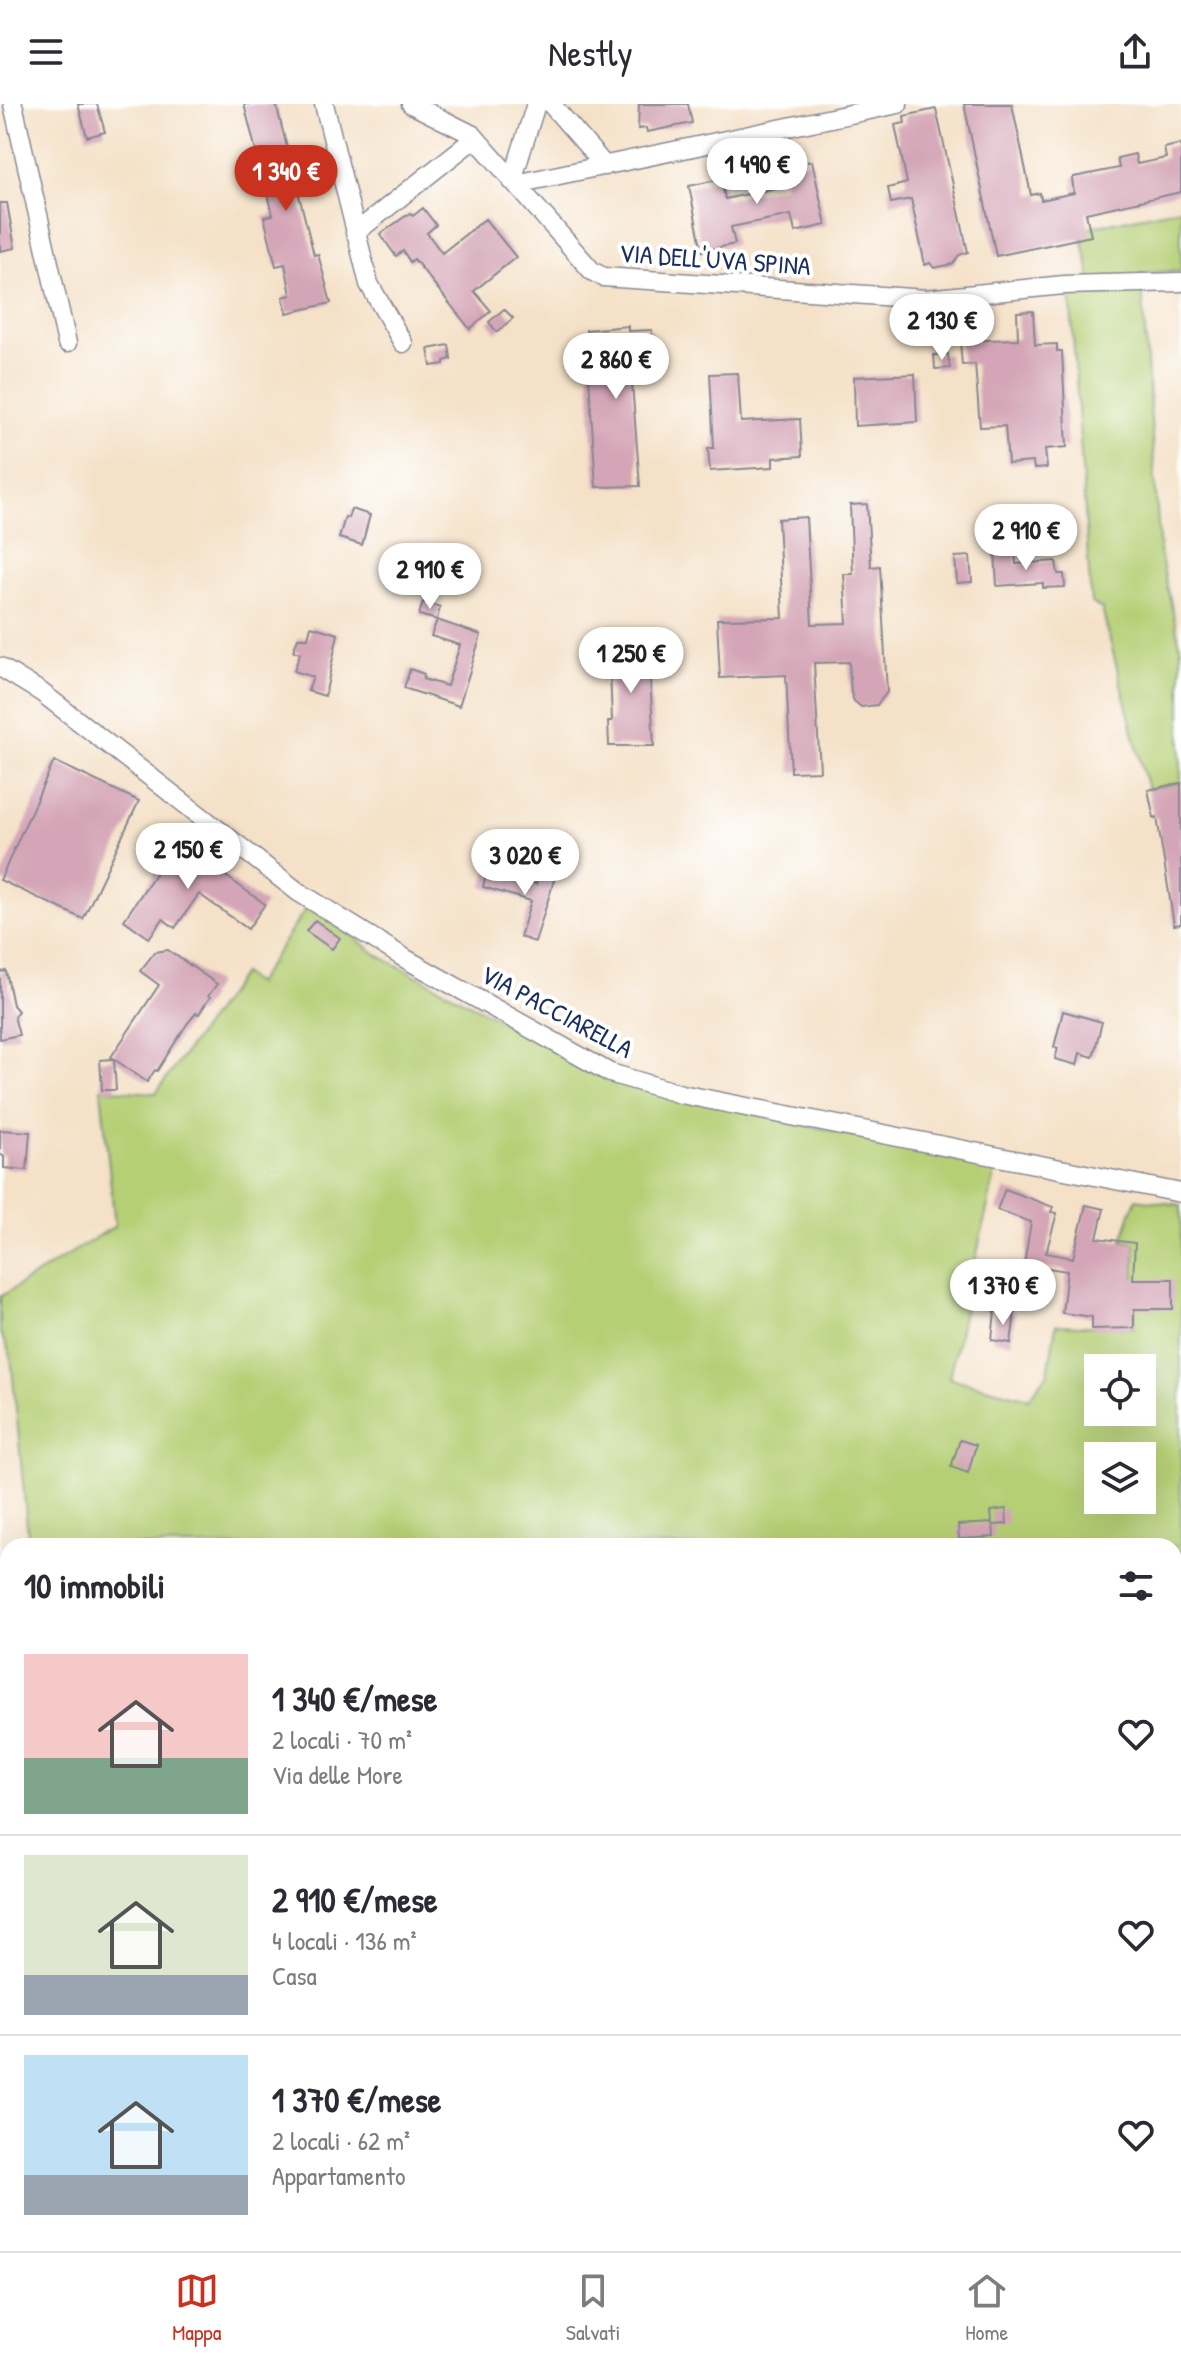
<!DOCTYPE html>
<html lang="it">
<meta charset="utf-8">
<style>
:root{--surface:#fff;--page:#f7f7f7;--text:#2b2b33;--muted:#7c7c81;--line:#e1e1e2;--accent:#c8321e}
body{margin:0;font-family:"Patrick Hand",sans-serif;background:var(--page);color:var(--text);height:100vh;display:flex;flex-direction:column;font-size:30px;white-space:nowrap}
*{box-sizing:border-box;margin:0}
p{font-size:26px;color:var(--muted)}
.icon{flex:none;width:44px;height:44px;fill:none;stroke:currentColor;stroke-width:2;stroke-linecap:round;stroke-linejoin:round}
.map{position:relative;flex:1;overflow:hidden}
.drawer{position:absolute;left:0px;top:1434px;width:1182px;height:714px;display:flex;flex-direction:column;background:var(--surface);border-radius:24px 24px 0 0;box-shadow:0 8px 32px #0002}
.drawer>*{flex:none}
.fabs{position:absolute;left:1084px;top:1250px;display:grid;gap:16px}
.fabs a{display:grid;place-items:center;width:72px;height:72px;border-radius:0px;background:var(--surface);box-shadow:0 8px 32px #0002;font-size:40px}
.price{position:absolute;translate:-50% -68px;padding:0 18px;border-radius:28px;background:#fff;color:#222;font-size:26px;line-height:52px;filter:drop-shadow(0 2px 4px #0008)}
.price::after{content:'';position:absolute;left:50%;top:48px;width:24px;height:18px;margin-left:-12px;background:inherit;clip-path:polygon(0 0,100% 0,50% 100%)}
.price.active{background:var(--accent);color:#fff}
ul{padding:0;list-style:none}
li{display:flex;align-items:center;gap:24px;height:200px;padding:0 24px}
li+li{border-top:2px solid var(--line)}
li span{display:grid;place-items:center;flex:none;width:224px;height:160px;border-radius:0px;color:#555}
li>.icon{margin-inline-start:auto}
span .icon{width:96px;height:96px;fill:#fffc;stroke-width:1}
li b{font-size:34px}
h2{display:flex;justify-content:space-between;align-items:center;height:96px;padding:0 24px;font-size:34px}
header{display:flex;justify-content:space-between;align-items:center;height:104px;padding:0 24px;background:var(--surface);font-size:36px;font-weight:600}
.menu{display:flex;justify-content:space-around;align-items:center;height:112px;border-top:2px solid var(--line);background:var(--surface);font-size:22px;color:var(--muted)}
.menu a{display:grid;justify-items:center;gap:4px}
.menu .active{color:var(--accent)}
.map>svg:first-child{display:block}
.green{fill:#b5cf74;stroke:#687f69;stroke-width:2;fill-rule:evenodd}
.building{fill:#d4a5b6}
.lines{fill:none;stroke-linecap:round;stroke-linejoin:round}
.minor-casing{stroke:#888892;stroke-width:21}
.minor{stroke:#fff;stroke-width:18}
.rail{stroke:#1b2f5e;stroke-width:5}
.labels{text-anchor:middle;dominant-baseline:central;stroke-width:8;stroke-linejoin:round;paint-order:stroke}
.street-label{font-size:26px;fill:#1b2f5e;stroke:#fff}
</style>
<header><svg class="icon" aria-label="menu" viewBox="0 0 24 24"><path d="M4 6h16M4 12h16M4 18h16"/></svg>Nestly<svg class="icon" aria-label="share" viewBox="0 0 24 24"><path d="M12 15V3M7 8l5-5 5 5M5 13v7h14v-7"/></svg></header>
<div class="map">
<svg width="1181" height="2147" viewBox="0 0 1181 2147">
<rect width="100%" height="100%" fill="#fff"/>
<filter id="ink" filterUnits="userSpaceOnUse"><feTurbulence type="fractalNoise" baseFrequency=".0125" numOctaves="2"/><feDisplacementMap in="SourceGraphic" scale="16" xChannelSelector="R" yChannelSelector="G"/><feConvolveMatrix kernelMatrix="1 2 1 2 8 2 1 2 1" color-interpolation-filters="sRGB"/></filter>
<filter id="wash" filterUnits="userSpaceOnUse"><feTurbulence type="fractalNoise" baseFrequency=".006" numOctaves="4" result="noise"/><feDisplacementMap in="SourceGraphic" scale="32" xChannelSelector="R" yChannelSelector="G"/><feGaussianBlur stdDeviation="1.8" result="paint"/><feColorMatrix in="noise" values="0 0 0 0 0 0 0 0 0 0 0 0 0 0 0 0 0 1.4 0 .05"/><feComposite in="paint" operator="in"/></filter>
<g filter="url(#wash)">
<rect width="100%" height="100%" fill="#f4e1c7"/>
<path class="green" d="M1181 104V166L1141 169 1160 450 1181 545V679L1148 686 1102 505 1091 499 1070 186 1093 184 1082 133 1091 123Z
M309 800 379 852 617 977 996 1065 949 1274 1029 1294 1048 1269 1056 1221 1134 1224 1135 1139 1122 1136 1136 1095 1181 1101V1886L1174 1888V1442H29L11 1252 0 1229V1193L115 1122 101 985 156 989 242 870 256 880ZM1098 1264H1142V1308H1098ZM1098 1352H1142V1396H1098Z
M8 1572V2122L0 2134V1578Z
M1181 1909V1970L1174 1971V1911Z
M14 2140H384L361 2147H10Z
M421 2140H563L538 2147H398Z"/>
<g id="blocks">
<path class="building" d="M78 0H97L105 28 87 33Z
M244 0H276L314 151 318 150 331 199 287 209 283 193 291 191 285 160 276 162 264 113 273 111 258 47H256Z
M639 0H688L692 19 647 28 646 24 638 25Z
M964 0H1012L1031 91 1040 89 1041 96 1074 89 1072 75 1074 73 1119 64 1117 54 1135 50 1137 60 1166 54 1164 44 1181 40V88L1086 109 1091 132 996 152Z
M936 5 968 148 959 151 953 160 934 164 930 159 925 161 911 95 891 99 888 84 907 79 895 21 905 19 904 12Z
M812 57 826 121 795 128 791 111 731 123 735 140 702 147 689 82 721 75 725 95 785 82 781 63Z
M0 99H7L15 144 0 147Z
M423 104 436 121 427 129 442 149 485 115 516 153 474 187 491 207 470 225 414 155 410 158 403 147 396 152 380 130 410 109 413 112Z
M504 205 513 214 497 228 489 218Z
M1033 207 1035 241 1057 240V247H1062L1067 343 1045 345 1047 364 1034 365 1033 358 1008 360 1005 322 980 323 975 260 962 261 960 237 1018 235 1017 208Z
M628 222V227L652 226 653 265 631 266 640 382 596 383 586 226Z
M449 241 451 255 444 257V260L431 262 428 245Z
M948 250 950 264 935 265 934 251Z
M738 269 741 318 800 315 802 352 773 354V363L710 367 708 344H714L710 270Z
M915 270 917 318 855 322 854 273Z
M867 400 871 463 880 462 887 588 877 601 861 603 854 597 851 589 849 558 814 559 820 667 791 668 786 571 720 574 717 515 783 514 778 415 806 413 812 520 847 519 844 470H853L850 401Z
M351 405 370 411 362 441 339 434 345 413 348 414Z
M1015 446 1016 460 1056 457 1058 470H1064L1065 483 1043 484V479L997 482 995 448Z
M970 452 972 478 957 479 955 453Z
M423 498 440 503 437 516 419 511Z
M437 516 481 531 459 602 404 584 410 565 424 570 423 575 447 582 460 541 431 532Z
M311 522 338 530 325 592 308 587 313 573 294 567 300 549 293 547 298 534H308Z
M648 537 654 642H609L608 617H612L609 539Z
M54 657 139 697 83 815 0 776Z
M1181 679V820L1174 821 1157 713 1154 714 1148 686Z
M169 732 265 800 248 825 199 790 175 824 163 815 149 834 124 816 159 764 151 758Z
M487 766 536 780 540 766 556 770 535 838 520 833 531 797 483 783Z
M315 816 340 834 332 845 306 827Z
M168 846 217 880 208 892 210 893 199 910 196 909 187 920 157 967 155 966 147 978 114 955 116 986H102L100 956 113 955 111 953 159 881 140 867 155 848Z
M6 867 13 901 18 907 14 912 19 931 0 935V868Z
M1063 907 1102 918 1093 953 1080 949 1077 961 1055 955 1058 944 1054 943Z
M0 1026 30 1028 27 1066 4 1064V1052L0 1051Z
M1005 1085 1053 1103 1051 1108 1057 1109 1046 1149 1073 1154 1086 1101 1104 1105 1097 1134 1135 1139 1133 1175H1173V1205H1134V1224L1092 1225V1213L1062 1209 1067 1167 1024 1160 1031 1118 997 1106Z
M981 1160 1001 1166 991 1194 975 1189 978 1180 975 1175Z
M995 1207 1015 1209 1011 1239 992 1236Z
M960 1336 976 1341 968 1369 951 1363Z
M1006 1405 1007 1420 993 1421 994 1433 959 1435 958 1421 992 1419 991 1407Z"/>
</g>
</g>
<g filter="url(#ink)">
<use href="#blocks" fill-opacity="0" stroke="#888892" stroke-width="2"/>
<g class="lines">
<defs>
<path id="minor" d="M13 0 67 239
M324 0 369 180 403 239
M411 0 473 31 592 167 603 173 926 195 1064 181 1181 178
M551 0 605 62
M512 77 536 0
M516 80 898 0
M355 129 475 34
M0 563 41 588 297 787 406 855 610 969 681 990 1181 1089"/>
</defs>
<use href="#minor" class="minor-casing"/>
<use href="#minor" class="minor"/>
<path class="rail" d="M1174 1888 1181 1887
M1174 1907 1181 1905
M1174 1978 1181 1976
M3 2147 8 2139
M379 2147 402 2140
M566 2147 591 2140"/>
</g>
</g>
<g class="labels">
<g class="street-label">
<text transform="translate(715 155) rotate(4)">VIA DELL'UVA SPINA</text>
<text transform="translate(557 907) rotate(28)">VIA PACCIARELLA</text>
</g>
</g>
</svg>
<div class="fabs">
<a><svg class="icon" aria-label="locate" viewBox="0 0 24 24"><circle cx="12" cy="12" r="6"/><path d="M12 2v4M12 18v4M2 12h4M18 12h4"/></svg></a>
<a><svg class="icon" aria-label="layers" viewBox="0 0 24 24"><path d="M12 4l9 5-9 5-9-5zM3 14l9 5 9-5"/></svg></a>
</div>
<b class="price" style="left:757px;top:102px">1 490 €</b>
<b class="price active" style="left:286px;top:109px">1 340 €</b>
<b class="price" style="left:942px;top:258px">2 130 €</b>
<b class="price" style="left:616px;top:297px">2 860 €</b>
<b class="price" style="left:1026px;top:468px">2 910 €</b>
<b class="price" style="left:430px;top:507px">2 910 €</b>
<b class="price" style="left:631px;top:591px">1 250 €</b>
<b class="price" style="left:188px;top:787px">2 150 €</b>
<b class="price" style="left:525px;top:793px">3 020 €</b>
<b class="price" style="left:1003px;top:1223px">1 370 €</b>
<section class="drawer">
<h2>10 immobili<svg class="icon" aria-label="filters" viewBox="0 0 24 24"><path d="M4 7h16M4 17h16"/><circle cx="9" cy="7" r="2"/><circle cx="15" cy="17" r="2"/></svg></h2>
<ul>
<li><span style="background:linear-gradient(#f6c9c9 65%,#7fa58c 0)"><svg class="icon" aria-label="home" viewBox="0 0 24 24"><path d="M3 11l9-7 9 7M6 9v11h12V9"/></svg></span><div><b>1 340 €/mese</b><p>2 locali · 70 m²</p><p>Via delle More</p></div><svg class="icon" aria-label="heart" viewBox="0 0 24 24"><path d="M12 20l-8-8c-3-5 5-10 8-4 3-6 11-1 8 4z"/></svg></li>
<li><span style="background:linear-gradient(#dfe7d0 75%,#9aa5b1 0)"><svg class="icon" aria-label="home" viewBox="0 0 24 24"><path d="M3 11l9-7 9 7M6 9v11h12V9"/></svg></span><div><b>2 910 €/mese</b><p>4 locali · 136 m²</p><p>Casa</p></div><svg class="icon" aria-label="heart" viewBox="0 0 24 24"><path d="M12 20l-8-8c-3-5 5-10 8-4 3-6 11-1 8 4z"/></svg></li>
<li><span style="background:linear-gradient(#bfe0f5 75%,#9aa5b1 0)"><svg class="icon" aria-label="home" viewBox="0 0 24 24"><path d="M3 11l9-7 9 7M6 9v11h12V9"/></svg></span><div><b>1 370 €/mese</b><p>2 locali · 62 m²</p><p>Appartamento</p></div><svg class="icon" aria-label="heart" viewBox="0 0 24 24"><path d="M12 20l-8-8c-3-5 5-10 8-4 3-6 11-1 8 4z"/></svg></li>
</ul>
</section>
</div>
<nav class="menu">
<a class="active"><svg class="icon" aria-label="map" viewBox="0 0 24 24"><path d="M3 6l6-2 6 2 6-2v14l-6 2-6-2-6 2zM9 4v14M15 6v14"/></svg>Mappa</a>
<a><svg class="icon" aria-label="saved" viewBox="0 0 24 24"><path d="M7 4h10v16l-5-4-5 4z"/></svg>Salvati</a>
<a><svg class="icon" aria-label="home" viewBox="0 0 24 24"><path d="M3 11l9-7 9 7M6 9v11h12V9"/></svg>Home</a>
</nav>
